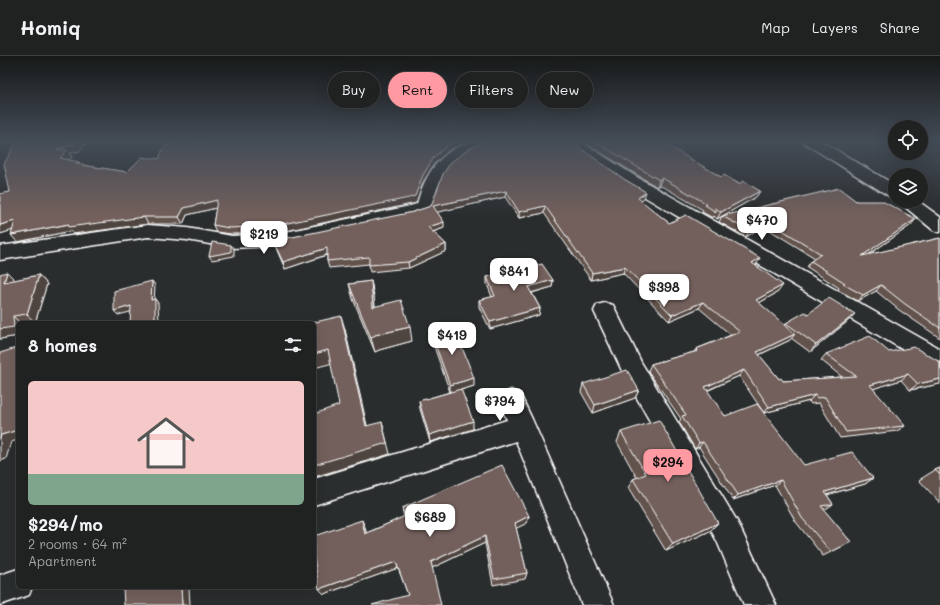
<!DOCTYPE html>
<meta charset="utf-8">
<style>
:root{--surface:#202222;--page:#2d2f2f;--text:#f1f3f6;--muted:#a2a4a5;--line:#3d3f40;--accent:#ff9aa2}
body{margin:0;font-family:Mali,sans-serif;background:var(--page);color:var(--text);height:100vh;display:flex;flex-direction:column;font-size:15px;white-space:nowrap}
*{box-sizing:border-box;margin:0}
p{font-size:13px;color:var(--muted)}
.icon{flex:none;width:22px;height:22px;fill:none;stroke:currentColor;stroke-width:2;stroke-linecap:round;stroke-linejoin:round}
.map{position:relative;flex:1;overflow:hidden}
.side{position:absolute;left:16px;top:265px;width:300px;height:268px;display:flex;flex-direction:column;background:var(--surface);border-radius:6px;box-shadow:0 4px 16px #0002,0 0 0 1px var(--line)}
.side>*{flex:none}
.top-card{position:absolute;left:328px;top:16px;width:380px;height:36px;display:flex;gap:8px}
.buttons{position:absolute;left:888px;top:64px;display:grid;gap:8px}
.buttons a{display:grid;place-items:center;width:40px;height:40px;border-radius:50%;background:var(--surface);box-shadow:0 4px 16px #0002,0 0 0 1px var(--line);font-size:20px}
.price{position:absolute;translate:-50% -34px;padding:0 9px;border-radius:8px;background:#fff;color:#222;font-size:13px;line-height:26px;filter:drop-shadow(0 1px 2px #0008)}
.price::after{content:'';position:absolute;left:50%;top:24px;width:12px;height:9px;margin-left:-6px;background:inherit;clip-path:polygon(0 0,100% 0,50% 100%)}
.price.active{background:var(--accent);color:#111}
ul{padding:0;list-style:none}
li{display:grid;align-content:center;gap:8px;height:212px;padding:0 12px}
li+li{border-top:1px solid var(--line)}
li span{display:grid;place-items:center;height:124px;border-radius:6px;color:#555}
li>.icon{margin-inline-start:auto}
span .icon{width:72px;height:72px;fill:#fffc;stroke-width:1}
li b{font-size:17px}
h2{display:flex;justify-content:space-between;align-items:center;height:48px;padding:0 12px;font-size:17px}
.chip{padding:0 14px;border-radius:18px;background:var(--surface);box-shadow:0 4px 16px #0002,0 0 0 1px var(--line);font-size:14px;line-height:36px}
.chip.active{background:var(--accent);color:#111}
header{display:flex;align-items:center;gap:24px;box-sizing:border-box;height:56px;padding:0 20px;background:var(--surface);border-bottom:1px solid var(--line)}
header strong{font-size:19px}
nav{display:flex;gap:22px;margin-inline-start:auto;font-size:14px}
.map>svg:first-child{display:block}
.lines{fill:none;stroke-linecap:round;stroke-linejoin:round}
.street-casing{stroke:#fff;stroke-width:3}
.street{fill:#2a2d2e;fill-rule:evenodd}
.wall{fill:#63534e;stroke:#fff}
.shaded-wall{fill:#504440;stroke:#fff}
.building{fill:#73615b;stroke:#fff}
</style>
<header>
<strong>Homiq</strong>
<nav><a>Map</a><a>Layers</a><a>Share</a></nav>
</header>
<div class="map">
<svg width="940" height="549" viewBox="0 0 940 549">
<rect width="100%" height="100%" fill="#2a2d2e"/>
<filter id="ink" filterUnits="userSpaceOnUse"><feTurbulence type="fractalNoise" baseFrequency=".025" numOctaves="2"/><feDisplacementMap in="SourceGraphic" scale="8" xChannelSelector="R" yChannelSelector="G"/><feConvolveMatrix kernelMatrix="1 2 1 2 8 2 1 2 1" color-interpolation-filters="sRGB"/></filter>
<g filter="url(#ink)">
<g class="lines">
<defs>
<path id="street" d="M471 85H493L490 88 469 97 450 112 442 124 431 155 413 161 276 190 232 192 187 184 148 181 0 204V190L148 169 187 172 232 180 276 178 410 150 417 148C426 116 439 97 471 85Z
M562 85H580L635 120 940 293V313L932 311 623 128Z
M803 85H821L895 129V141L889 140 806 88Z
M898 145H918L940 161V176L933 174Z
M605 247 613 249 641 306 737 465 776 549H744L717 485 624 319 594 255 597 249Z
M511 334 520 338 532 363 614 549H582L516 385 314 449V423L507 364 499 345 502 338Z
M18 513V531H32L29 539 0 549V519Z"/>
</defs>
<use href="#street" class="street-casing"/>
<use href="#street" class="street"/>
</g>
<path class="wall" d="M17 85H89L79 95 70 97 72 101 69 104 82 109 127 116 159 103 193 88 254 86 294 85H469L449 94 434 108 423 126 416 147 410 149 276 177 232 178 216 176 213 169 216 152 187 159 183 168H148L73 178 71 175 17 186 12 174 0 178V138L10 136Z
M486 85 644 142 641 145 669 167 756 209 778 236 759 247 785 270 786 267 808 258H855L848 265 810 296 791 282 790 284 759 299 779 323 783 325 842 321 821 304 826 298 889 296 940 328 910 334 901 324 872 333 905 370 897 375 840 382 819 347 811 348 809 345 764 357 739 320 707 335 725 360 804 409 873 422 865 428 827 439 833 448 826 453H823L851 486 823 500 796 466 775 429 733 444 699 391 695 393 679 366 681 363 648 315 651 308 694 296 696 293 731 279 699 252 669 265 623 217 591 224 544 157 519 162 505 141 437 156 444 172 433 176 446 188V195L409 212 370 216 369 208 329 212 327 205V199L285 213 276 192 413 156 431 150Z
M582 85H660L721 121 760 135 756 141 717 163 714 160 713 162 702 156 703 154 669 134 659 129 657 131Z
M856 145 911 169 868 199 940 182V282L899 254 876 235 858 245 838 234 839 232 807 211 811 205 815 202 763 170 746 181 719 166 722 160Z
M7 216 15 224 39 219 47 228 35 267H18V280L0 283Z
M487 221 553 224 552 231 532 237 540 252 539 259 490 273 479 251V244L492 241 487 228Z
M371 225 374 240 375 250 412 285 379 294 375 296 353 243 349 228Z
M431 277 474 330 461 334 473 373 430 386 420 353 419 345 450 336 432 285Z
M583 328 639 334 635 342 593 357 581 336Z
M621 376 718 467 710 475 666 495 628 432 633 423 637 422 617 386Z
M940 412V447L919 424 935 414Z
M402 452 529 460 527 467 516 472 527 517 525 523 493 529 485 487 432 512 408 539 398 512 324 538 365 471 366 477 404 461Z"/>
<path class="shaded-wall" d="M78 85H89L79 95 70 97 72 101 64 109 60 102 57 93Z
M455 85H469L449 94 434 108 423 126 416 147 276 177 273 170 423 119 434 101 449 88Z
M79 106 84 112 76 108Z
M662 122 659 129 657 131 659 124Z
M506 135 505 141 434 157 433 150Z
M760 135 756 141 717 163 721 156Z
M646 136 644 142 636 149 638 142Z
M217 144 220 151 187 159 183 168 179 161 184 152Z
M545 150 544 157 519 162V156Z
M144 161 148 168 73 178 71 175 17 186 11 179 69 168Z
M916 163 911 169 858 206 862 200Z
M766 164 763 170 746 181 749 175Z
M15 165 20 172 0 178V169Z
M444 166V172L429 177 428 171Z
M446 188V195L409 212 408 206Z
M231 189 234 193V200L212 204 209 200Z
M327 192 329 198 285 213 283 206Z
M760 202 756 209 748 213 752 207Z
M625 211 623 217 591 224 592 217Z
M7 216 16 225 4 226Z
M39 219 47 228 35 267 27 258Z
M553 224 552 231 527 238 528 231Z
M152 225 155 229 154 248 151 244Z
M371 225 374 240 376 266 373 251Z
M783 229 778 236 752 251 756 244Z
M881 229 876 235 858 245 863 239Z
M155 243 158 247 159 266 155 267H136Z
M703 246 699 252 669 265 672 259Z
M131 250 134 255 118 259 114 255Z
M540 252 539 259 490 273V266Z
M855 258 848 265 810 296 816 289Z
M13 260 20 267H18V280L0 283V273Z
M341 260 345 273 370 382 366 370Z
M410 271 412 285 379 294 375 296 371 282 375 279Z
M795 278 790 284 752 302 757 296Z
M16 292 18 293V307Z
M328 294 333 307 314 312V298Z
M744 314 739 320 701 337 705 331Z
M908 318 901 324 863 336 870 329Z
M474 322V330L450 337V329Z
M940 323V328L910 334 918 328Z
M639 334 635 342 593 357 595 349Z
M815 339 809 345 764 357 769 351Z
M473 365V373L430 386 429 379Z
M382 366 390 398 314 421V409Z
M18 374V384L11 386 6 403 0 405V382L1 379Z
M703 386 699 391 695 393 699 387Z
M873 422 865 428 819 441 825 436Z
M781 424 775 429 733 444 738 439Z
M529 460 527 467 513 474 515 467Z
M362 464 365 471 368 485 365 478Z
M718 467 710 475 666 495 673 488Z
M485 480V487L432 512 431 506Z
M396 506 398 512 324 538 319 533Z
M181 531H189L190 549H182Z"/>
<path class="building" d="M17 85H78L74 88 57 93 68 94 60 102 79 106 76 108 127 116 142 101 159 103 164 90 186 85H191L192 88 216 85H253L254 86 260 85H455L449 88 434 101 423 119 415 140 409 142 273 170 229 172 213 169 217 144 184 152 179 161H144L68 171 69 168 11 179 15 165 0 169V138L10 136 4 108Z
M486 85H570L624 123 646 136 638 142 669 167 686 159 760 202 752 207 783 229 756 244 795 278 757 296 779 323 781 322 783 325 856 320 826 298 870 280 889 296 914 291 940 306V323L918 328 908 318 870 329 905 370 846 376 825 341 817 342 815 339 769 351 744 314 705 331 725 360 757 348 804 409 852 396 873 422 825 436 833 448 821 450 851 486 831 496 802 462 781 424 738 439 703 386 699 387 682 360 686 359 651 308 698 295 696 293 740 276 703 246 672 259 625 211 592 217 545 150 519 156 506 135 433 150 444 166 428 171 446 188 408 206 369 209V201L327 205V192L283 206 273 185 413 156 431 150 443 118 451 106 470 92Z
M594 85H660L721 121 724 119 739 128 743 125 760 135 721 156 715 152 716 156 705 149 707 148 671 127 662 122 659 124Z
M839 132 856 145H882L916 163 862 200 940 182V272L905 248 881 229 863 239 843 228 845 227 811 205 821 198 766 164 749 175 722 160Z
M212 186 231 189V196L209 200Z
M542 208 553 224 528 231 540 252 490 266 479 244 495 240 487 221Z
M7 216 4 226 39 219 27 258 13 260 14 271 0 273V218Z
M152 225 151 244 155 243V262L136 267H130L131 250 114 255V235Z
M371 225 373 251 401 244 410 271 375 279 371 282 349 228Z
M829 242 855 258 816 289 786 267 805 256 808 258Z
M341 260 366 370 382 366 387 387 314 409V358L339 349 328 294 314 298V267H311Z
M454 271 474 322 450 329 431 277Z
M16 292 18 307V374L1 379 0 382V297Z
M627 314 639 334 595 349 583 328Z
M461 333 473 365 429 379 419 345Z
M659 364 718 467 673 488 633 423 646 418 621 376Z
M502 409 529 460 515 467 527 517 494 523 485 480 431 506 441 549H372L408 539 396 506 319 533 314 501V480L362 464 365 478 405 460 402 452Z
M940 412V419L935 414Z
M123 531H181L182 549H124Z"/>
</g>
<linearGradient id="sky" x2="0" y2="1"><stop stop-color="#171919"/><stop offset="0.53" stop-color="#444c57"/><stop offset="1" stop-color="#444c57" stop-opacity="0"/></linearGradient>
<rect width="940" height="161" fill="url(#sky)"/>
</svg>
<div class="buttons">
<a><svg class="icon" aria-label="locate" viewBox="0 0 24 24"><circle cx="12" cy="12" r="6"/><path d="M12 2v4M12 18v4M2 12h4M18 12h4"/></svg></a>
<a><svg class="icon" aria-label="layers" viewBox="0 0 24 24"><path d="M12 4l9 5-9 5-9-5zM3 14l9 5 9-5"/></svg></a>
</div>
<b class="price" style="left:762px;top:185px">$470</b>
<b class="price" style="left:264px;top:199px">$219</b>
<b class="price" style="left:514px;top:236px">$841</b>
<b class="price" style="left:664px;top:252px">$398</b>
<b class="price" style="left:452px;top:300px">$419</b>
<b class="price" style="left:500px;top:366px">$794</b>
<b class="price active" style="left:668px;top:427px">$294</b>
<b class="price" style="left:430px;top:482px">$689</b>
<div class="top-card">
<a class="chip">Buy</a>
<a class="chip active">Rent</a>
<a class="chip">Filters</a>
<a class="chip">New</a>
</div>
<section class="side">
<h2>8 homes<svg class="icon" aria-label="filters" viewBox="0 0 24 24"><path d="M4 7h16M4 17h16"/><circle cx="9" cy="7" r="2"/><circle cx="15" cy="17" r="2"/></svg></h2>
<ul>
<li><span style="background:linear-gradient(#f6c9c9 75%,#7fa58c 0)"><svg class="icon" aria-label="home" viewBox="0 0 24 24"><path d="M3 11l9-7 9 7M6 9v11h12V9"/></svg></span><div><b>$294/mo</b><p>2 rooms · 64 m²</p><p>Apartment</p></div></li>
</ul>
</section>
</div>
